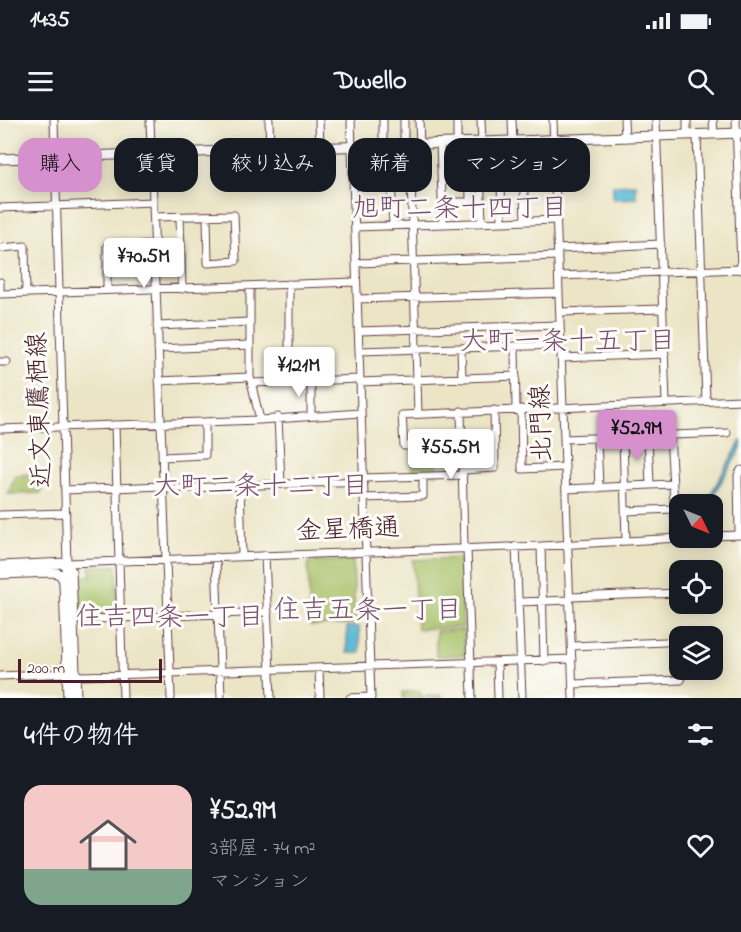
<!DOCTYPE html>
<html lang="ja">
<meta charset="utf-8">
<style>
:root{--surface:#171b24;--page:#20242c;--text:#f1f3f6;--muted:#9ea1a6;--line:#363941;--accent:#d690ce}
body{margin:0;font-family:"Indie Flower","Klee One",sans-serif;background:var(--page);color:var(--text);height:100vh;display:flex;flex-direction:column;font-size:22px;white-space:nowrap}
*{box-sizing:border-box;margin:0}
p{font-size:20px;color:var(--muted)}
.icon{flex:none;width:33px;height:33px;fill:none;stroke:currentColor;stroke-width:2;stroke-linecap:round;stroke-linejoin:round}
.map{position:relative;height:578px;overflow:hidden}
.sheet{display:flex;flex-direction:column;background:var(--surface);flex:1}
.sheet>*{flex:none}
.top-card{position:absolute;left:18px;top:18px;width:705px;height:54px;display:flex;gap:12px}
.needle{width:39px;rotate:133deg}
.tools{position:absolute;left:669px;top:374px;display:grid;gap:12px}
.tools a{display:grid;place-items:center;width:54px;height:54px;border-radius:12px;background:var(--surface);box-shadow:0 3px 15px #0003;font-size:30px}
.scale{position:absolute;left:18px;bottom:15px;width:144px;box-sizing:border-box;padding-left:6px;border:3px solid #4a1f2b;border-top:0;font-size:16px;line-height:21px;white-space:nowrap;color:#4a1f2b;-webkit-text-stroke:4px #fdfcf7;paint-order:stroke}
.price{position:absolute;translate:-50% -51px;padding:0 14px;border-radius:6px;background:#fff;color:#222;font-size:20px;line-height:39px;filter:drop-shadow(0 2px 3px #0008)}
.price::after{content:'';position:absolute;left:50%;top:36px;width:18px;height:14px;margin-left:-9px;background:inherit;clip-path:polygon(0 0,100% 0,50% 100%)}
.price.current{background:var(--accent);color:#111}
ul{padding:0;list-style:none}
li{display:flex;align-items:center;gap:18px;height:150px;padding:0 24px}
li+li{border-top:2px solid var(--line)}
li span{display:grid;place-items:center;flex:none;width:168px;height:120px;border-radius:18px;color:#555}
li>.icon{margin-inline-start:auto}
span .icon{width:72px;height:72px;fill:#fffc;stroke-width:1}
li b{font-size:26px}
h2{display:flex;justify-content:space-between;align-items:center;height:72px;padding:0 24px;font-size:26px}
.tag{padding:0 21px;border-radius:18px;background:var(--surface);box-shadow:0 3px 15px #0003;font-size:21px;line-height:54px}
.tag.current{background:var(--accent);color:#111}
.status{display:flex;justify-content:space-between;align-items:center;height:42px;padding:0 30px;background:var(--surface);direction:ltr}
.status svg{height:16px;fill:currentColor}
header{display:flex;justify-content:space-between;align-items:center;height:78px;padding:0 24px;background:var(--surface);font-size:27px;font-weight:700}
.map>svg:first-child{display:block}
.green{fill:#a7c168;stroke:#78704a;stroke-width:1.5}
.water{fill:#57b9d6;stroke:#506c80;stroke-width:1.5}
.lines{fill:none;stroke-linecap:round;stroke-linejoin:round}
.minor-casing{stroke:#623d42;stroke-width:9}
.major-casing{stroke:#623d42;stroke-width:11}
.minor{stroke:#fff;stroke-width:7}
.major{stroke:#fff;stroke-width:9}
.labels{text-anchor:middle;dominant-baseline:central;stroke-width:6;stroke-linejoin:round;paint-order:stroke}
.street-label{font-size:26px;fill:#4a1f2b;stroke:#fdfcf7}
.neighbourhood-label{font-size:27px;fill:#7b5173;stroke:#fdfcf7}
</style>
<div class="status"><b>14:35</b><svg viewBox="0 0 49 12"><path d="M0 12V9h3v3zM5 12V6h3v6zM10 12V3h3v9zM15 12V0h3v12zM26 1h20v11H26zM47 4h2v5h-2z"/></svg></div>
<header><svg class="icon" aria-label="menu" viewBox="0 0 24 24"><path d="M4 6h16M4 12h16M4 18h16"/></svg>Dwello<svg class="icon" aria-label="search" viewBox="0 0 24 24"><circle cx="10" cy="10" r="6"/><path d="M15 15l6 6"/></svg></header>
<div class="map">
<svg width="741" height="578" viewBox="0 0 741 578">
<rect width="100%" height="100%" fill="#fdfcf7"/>
<filter id="ink" filterUnits="userSpaceOnUse"><feTurbulence type="fractalNoise" baseFrequency=".0167" numOctaves="2"/><feDisplacementMap in="SourceGraphic" scale="12" xChannelSelector="R" yChannelSelector="G"/><feConvolveMatrix kernelMatrix="1 2 1 2 8 2 1 2 1" color-interpolation-filters="sRGB"/></filter>
<filter id="wash" filterUnits="userSpaceOnUse"><feTurbulence type="fractalNoise" baseFrequency=".008" numOctaves="4" result="noise"/><feDisplacementMap in="SourceGraphic" scale="24" xChannelSelector="R" yChannelSelector="G"/><feGaussianBlur stdDeviation="1.35" result="paint"/><feColorMatrix in="noise" values="0 0 0 0 0 0 0 0 0 0 0 0 0 0 0 0 0 1.4 0 .05"/><feComposite in="paint" operator="in"/></filter>
<g filter="url(#wash)">
<rect width="100%" height="100%" fill="#ebe5c6"/>
<path class="green" d="M412 328H437V354H412Z
M40 354 41 373 8 374 15 355Z
M460 438 463 507 417 509 413 440Z
M353 440 355 504 310 506 308 442Z
M90 446H117L118 495 80 496 78 456H91Z
M464 510V535L436 536V511Z
M420 571 421 577 440 575 444 578H403V572Z"/>
<path class="water" d="M636 64V78L613 79V65Z
M741 321V328L708 384H705Z
M347 507H359L360 533H347Z"/>
</g>
<g filter="url(#ink)">
<g class="lines">
<defs>
<path id="minor" d="M54 0 67 443 541 426 696 417
M150 0 171 578
M269 0 270 30
M319 0 320 28
M351 0 371 578
M383 0V26
M404 0V25
M419 0 420 25
M457 0V23
M481 0 482 23
M512 0 513 22
M553 0 573 578
M624 0 625 18
M656 0 666 283
M687 0V15
M713 0 714 14
M736 0 741 150
M697 15 706 281
M522 21 525 101
M500 22 502 102
M479 23 482 103
M440 24 443 104
M410 25 418 294
M442 82H470L469 23
M0 88 153 82
M154 97 234 95 236 141 208 143 207 96
M180 97 182 169
M393 106 391 56 411 55
M355 107 557 100
M0 128 25 126 26 173
M558 129 661 124
M356 143 558 136
M559 156 741 149
M0 162V174
M289 164V227
M250 166V257L260 300
M107 170V127L155 125
M0 174 356 162
M357 179 559 173
M560 192 663 189
M157 206 250 202
M358 211 560 205
M515 226 516 289
M461 228 462 259
M158 229 250 225
M359 231 561 225
M561 238 665 234
M0 242H7
M159 261 250 257
M311 261V296
M360 262 516 256
M252 263 360 259
M521 289 522 349 565 347
M461 291 464 428
M278 297 281 363
M115 305 123 578
M0 309 260 300 361 293
M670 315 676 418
M648 316 650 365
M623 317 626 421
M597 318 599 368
M564 319 727 313
M462 324 404 326 402 295 741 280
M162 337 205 335V302
M463 350 495 348 494 290
M363 358 463 355
M240 365 242 436
M162 369 363 361
M566 369 672 364
M65 370 162 366
M364 378 423 376V357
M626 391 674 389
M0 395 66 393
M739 415 738 355 741 350
M712 416 741 415
M516 426 522 578
M541 426 544 541
M467 428 472 578
M265 435 271 578
M216 437 221 578
M570 477 679 473
M519 482 570 480
M69 500 268 492
M571 526 665 522
M497 542 498 578
M319 548 320 578
M0 556 67 553 82 556 572 539
M573 564 681 560
M350 578 371 577"/>
<path id="major" d="M0 39 741 13
M67 443 71 451 76 578
M67 445 64 463 68 578
M0 446 67 443
M0 454 53 452C60 453 63 456 64 463"/>
</defs>
<use href="#minor" class="minor-casing"/>
<use href="#major" class="major-casing"/>
<use href="#minor" class="minor"/>
<use href="#major" class="major"/>
</g>
</g>
<g class="labels">
<g class="street-label">
<text transform="translate(41 290) rotate(-92)">近文東鷹栖線</text>
<text transform="translate(543 303) rotate(-92)">北門線</text>
<text transform="translate(348 411) rotate(-2)">金星橋通</text>
</g>
<g class="neighbourhood-label">
<text x="460" y="89">旭町二条十四丁目</text>
<text x="568" y="222">大町一条十五丁目</text>
<text x="261" y="367">大町二条十二丁目</text>
<text x="368" y="491">住吉五条一丁目</text>
<text x="170" y="498">住吉四条一丁目</text>
</g>
</g>
</svg>
<div class="tools">
<a><svg class="needle" viewBox="-14 -14 28 28"><path d="M0-13l5 13h-10z" fill="#e53935"/><path d="M0 13l5-13h-10z" fill="#9ea1a6"/></svg></a>
<a><svg class="icon" aria-label="locate" viewBox="0 0 24 24"><circle cx="12" cy="12" r="6"/><path d="M12 2v4M12 18v4M2 12h4M18 12h4"/></svg></a>
<a><svg class="icon" aria-label="layers" viewBox="0 0 24 24"><path d="M12 4l9 5-9 5-9-5zM3 14l9 5 9-5"/></svg></a>
</div>
<div class="scale">200 m</div>
<b class="price" style="left:144px;top:169px">¥70.5M</b>
<b class="price" style="left:299px;top:278px">¥121M</b>
<b class="price current" style="left:637px;top:341px">¥52.9M</b>
<b class="price" style="left:451px;top:360px">¥55.5M</b>
<div class="top-card">
<a class="tag current">購入</a>
<a class="tag">賃貸</a>
<a class="tag">絞り込み</a>
<a class="tag">新着</a>
<a class="tag">マンション</a>
</div>
</div>
<section class="sheet">
<h2>4件の物件<svg class="icon" aria-label="filters" viewBox="0 0 24 24"><path d="M4 7h16M4 17h16"/><circle cx="9" cy="7" r="2"/><circle cx="15" cy="17" r="2"/></svg></h2>
<ul>
<li><span style="background:linear-gradient(#f6c9c9 70%,#7fa58c 0)"><svg class="icon" aria-label="home" viewBox="0 0 24 24"><path d="M3 11l9-7 9 7M6 9v11h12V9"/></svg></span><div><b>¥52.9M</b><p>3部屋 · 74 m²</p><p>マンション</p></div><svg class="icon" aria-label="heart" viewBox="0 0 24 24"><path d="M12 20l-8-8c-3-5 5-10 8-4 3-6 11-1 8 4z"/></svg></li>
</ul>
</section>
